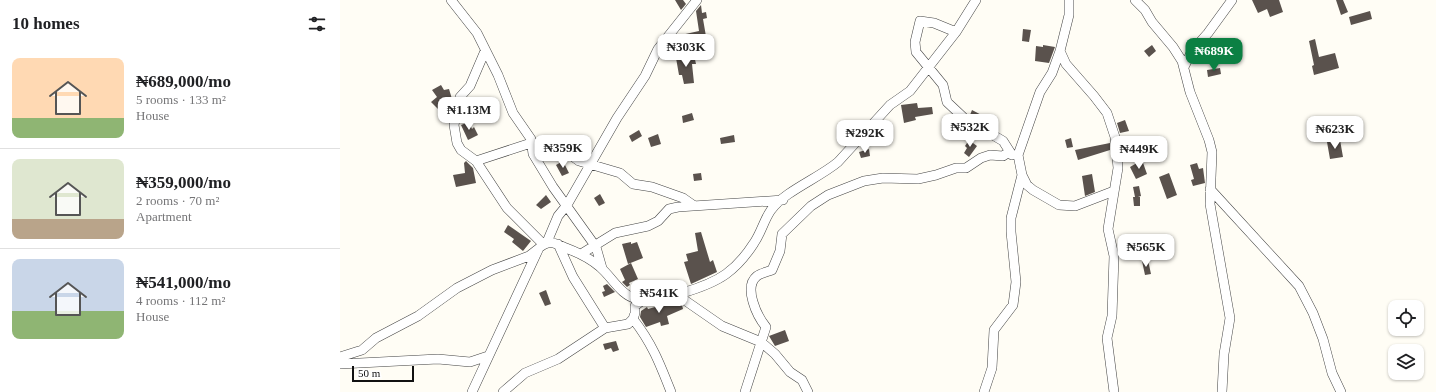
<!DOCTYPE html>
<meta charset="utf-8">
<style>
:root{--surface:#fff;--page:#f6f6f6;--text:#202124;--muted:#757577;--line:#e0e0e0;--accent:#0b8043}
body{margin:0;font-family:"Times New Roman",serif;background:var(--page);color:var(--text);height:100vh;display:flex;flex-direction:column;font-size:15px;white-space:nowrap}
*{box-sizing:border-box;margin:0}
p{font-size:13px;color:var(--muted)}
.icon{flex:none;width:22px;height:22px;fill:none;stroke:currentColor;stroke-width:2;stroke-linecap:round;stroke-linejoin:round}
.map{position:relative;flex:1;overflow:hidden}
.sheet{display:flex;flex-direction:column;background:var(--surface);width:340px}
.sheet>*{flex:none}
.fabs{position:absolute;left:1048px;top:300px;display:grid;gap:8px}
.fabs a{display:grid;place-items:center;width:36px;height:36px;border-radius:8px;background:var(--surface);box-shadow:0 1px 3px #0004;font-size:20px}
.scale{position:absolute;left:12px;bottom:10px;width:62px;box-sizing:border-box;padding-left:4px;border:2px solid #111;border-top:0;font-size:11px;line-height:14px;white-space:nowrap;color:#111;-webkit-text-stroke:3px #fff;paint-order:stroke}
.price{position:absolute;translate:-50% -34px;padding:0 9px;border-radius:8px;background:#fff;color:#222;font-size:13px;line-height:26px;filter:drop-shadow(0 1px 2px #0008)}
.price::after{content:'';position:absolute;left:50%;top:24px;width:12px;height:9px;margin-left:-6px;background:inherit;clip-path:polygon(0 0,100% 0,50% 100%)}
.price.selected{background:var(--accent);color:#fff}
ul{padding:0;list-style:none}
li{display:flex;align-items:center;gap:12px;height:100px;padding:0 12px}
li+li{border-top:1px solid var(--line)}
li span{display:grid;place-items:center;flex:none;width:112px;height:80px;border-radius:8px;color:#555}
li>.icon{margin-inline-start:auto}
span .icon{width:48px;height:48px;fill:#fffc;stroke-width:1}
li b{font-size:17px}
h2{display:flex;justify-content:space-between;align-items:center;height:48px;padding:0 12px;font-size:17px}
main{display:flex;flex:1;min-height:0}
.map>svg:first-child{display:block}
.building{fill:#5a524d}
.lines{fill:none;stroke-linecap:round;stroke-linejoin:round}
.minor-casing{stroke:#444;stroke-width:10}
.minor{stroke:#fff;stroke-width:9}
</style>
<main>
<section class="sheet">
<h2>10 homes<svg class="icon" aria-label="filters" viewBox="0 0 24 24"><path d="M4 7h16M4 17h16"/><circle cx="9" cy="7" r="2"/><circle cx="15" cy="17" r="2"/></svg></h2>
<ul>
<li><span style="background:linear-gradient(#ffd9b3 75%,#8fb573 0)"><svg class="icon" aria-label="home" viewBox="0 0 24 24"><path d="M3 11l9-7 9 7M6 9v11h12V9"/></svg></span><div><b>₦689,000/mo</b><p>5 rooms · 133 m²</p><p>House</p></div></li>
<li><span style="background:linear-gradient(#dfe7d0 75%,#b9a48a 0)"><svg class="icon" aria-label="home" viewBox="0 0 24 24"><path d="M3 11l9-7 9 7M6 9v11h12V9"/></svg></span><div><b>₦359,000/mo</b><p>2 rooms · 70 m²</p><p>Apartment</p></div></li>
<li><span style="background:linear-gradient(#c9d6e8 65%,#8fb573 0)"><svg class="icon" aria-label="home" viewBox="0 0 24 24"><path d="M3 11l9-7 9 7M6 9v11h12V9"/></svg></span><div><b>₦541,000/mo</b><p>4 rooms · 112 m²</p><p>House</p></div></li>
</ul>
</section>
<div class="map">
<svg width="1096" height="392" viewBox="0 0 1096 392">
<rect width="100%" height="100%" fill="#fffdf5"/>
<path class="building" d="M335 0H343L346 4 341 10Z
M912 0H939L943 12 930 17 927 9 918 13Z
M996 0H1003L1008 12 1001 15Z
M361 5 362 13 366 12 367 18 363 19 368 48 358 49 357 38 343 41 341 35 359 31 356 11Z
M1030 11 1032 19 1011 25 1009 17Z
M683 29 691 30 689 42 682 41Z
M975 39 979 57 995 53 999 68 974 75 972 66 974 65 969 41Z
M869 44 872 50 863 55 861 50Z
M703 45 715 47 709 63 695 61 696 46 703 47Z
M812 45 816 51 809 57 804 51Z
M354 55 356 64H352L354 83 344 84 342 75H339L336 58Z
M880 68 881 74 868 77 867 70Z
M101 85 104 90 109 89 112 99 106 101 108 104 99 110 91 102 97 97 92 90Z
M577 103 578 108 592 107 593 114 575 117 576 120 564 123 561 105Z
M152 109 153 115 142 117 141 111Z
M632 110 649 119 646 124 630 115Z
M352 113 354 120 343 123 342 116Z
M785 120 789 131 780 133 777 123Z
M129 122 132 129 134 127 138 135 128 140 121 125Z
M299 130 302 136 292 142 289 136Z
M318 134 321 144 311 147 308 138Z
M394 135 395 142 381 144 380 138Z
M731 138 733 147 727 148 725 140Z
M629 140 637 146 629 157 624 153 627 148 625 146Z
M1000 140 1003 157 990 159 987 142Z
M770 143V150L738 160 735 150Z
M529 149 530 156 521 158 519 152Z
M802 160 807 174 796 179 790 167Z
M126 161 133 168 136 183 116 187 113 175 125 173 124 163Z
M223 161 229 173 222 176 216 165Z
M857 163 859 169 863 168 865 183 853 186 851 180 854 179 850 165Z
M361 173 362 180 354 181 353 174Z
M829 173 837 195 827 199 819 177Z
M752 174 755 192 745 196 742 176Z
M799 186 801 196 798 197H800V206H794L793 197H795L793 187Z
M260 194 265 203 259 206 254 198Z
M206 195 211 202 201 209 196 205Z
M168 225 191 241 183 251 172 242 174 239 164 232Z
M361 232 370 262 373 260 377 272 351 284 344 262 348 261 346 254 358 251 355 233Z
M291 242V244L297 242 303 258 288 264 282 244Z
M808 260 811 274 805 275 802 261Z
M291 263 298 279 289 283 290 285 287 287 282 282 285 280 280 269Z
M267 284 275 292 264 297 262 292 265 291 263 286Z
M206 290 211 304 205 306 199 293Z
M333 302 342 305 343 309 327 316 329 324 321 326 320 322 306 327 300 317 301 311 307 307 308 309Z
M445 330 449 341 435 346 429 336Z
M276 341 279 350 273 352 271 348 265 350 263 344Z"/>
<g class="lines">
<defs>
<path id="minor" d="M111 0 137 33 158 75 173 113 191 139 193 154 213 187 256 247 262 268
M729 0V15L720 51 726 64 754 96 767 113 775 137 778 168 768 229 774 256 772 316 767 338 774 392
M795 0 805 10 812 22 833 47 842 61 850 92 869 140 872 152 870 204 890 318 884 354 882 392
M616 32 594 23 580 21 575 42 576 52 603 85 607 102 624 118 663 141 672 155
M145 51 130 86 120 97 114 125 117 143 121 150 136 161 167 208 203 244
M720 51 712 73 700 92 678 155 682 175 687 185 693 190 719 205 735 206 774 191
M844 67 852 51 868 33 892 0
M136 161 191 143 202 144 225 151 239 161 280 173 293 184 312 187 343 198 353 205
M870 189 959 286 973 313 983 339 992 373 1001 392
M207 242 218 216 227 205 277 118 305 76 318 49 357 0
M218 244 233 277 265 328
M241 254 275 233 308 226 318 221 329 209 338 207 443 200
M335 296 343 299 382 326 421 342 435 354 450 372 462 380 468 392
M304 299 295 306V313L293 319C312 343 320 364 331 392
M0 357 22 350 36 338 78 316 117 288 152 270 189 256 198 249
M0 364 98 359 130 362 148 356
M132 392 199 248C209 239 215 243 226 248 239 253 250 258 260 267 272 277 281 296 297 299 318 303 368 287 386 274 397 266 407 254 414 243 421 233 424 220 431 210 445 191 479 178 498 162L550 105 570 91 616 32 636 0
M163 392 185 373 218 359 265 328 288 324 293 319
M405 392 426 327C417 316 403 287 417 276 421 273 427 272 432 270L440 251 442 234 471 206 488 195 524 181 543 178 578 179 596 175 616 168H626L641 158 650 155 663 156 669 152
M644 392 652 368 654 330 673 305 676 282 671 232V218L682 175"/>
</defs>
<use href="#minor" class="minor-casing"/>
<use href="#minor" class="minor"/>
</g>
</svg>
<div class="fabs">
<a><svg class="icon" aria-label="locate" viewBox="0 0 24 24"><circle cx="12" cy="12" r="6"/><path d="M12 2v4M12 18v4M2 12h4M18 12h4"/></svg></a>
<a><svg class="icon" aria-label="layers" viewBox="0 0 24 24"><path d="M12 4l9 5-9 5-9-5zM3 14l9 5 9-5"/></svg></a>
</div>
<div class="scale">50 m</div>
<b class="price" style="left:346px;top:68px">₦303K</b>
<b class="price selected" style="left:874px;top:72px">₦689K</b>
<b class="price" style="left:129px;top:131px">₦1.13M</b>
<b class="price" style="left:630px;top:148px">₦532K</b>
<b class="price" style="left:995px;top:150px">₦623K</b>
<b class="price" style="left:525px;top:154px">₦292K</b>
<b class="price" style="left:223px;top:169px">₦359K</b>
<b class="price" style="left:799px;top:170px">₦449K</b>
<b class="price" style="left:806px;top:268px">₦565K</b>
<b class="price" style="left:319px;top:314px">₦541K</b>
</div>
</main>
